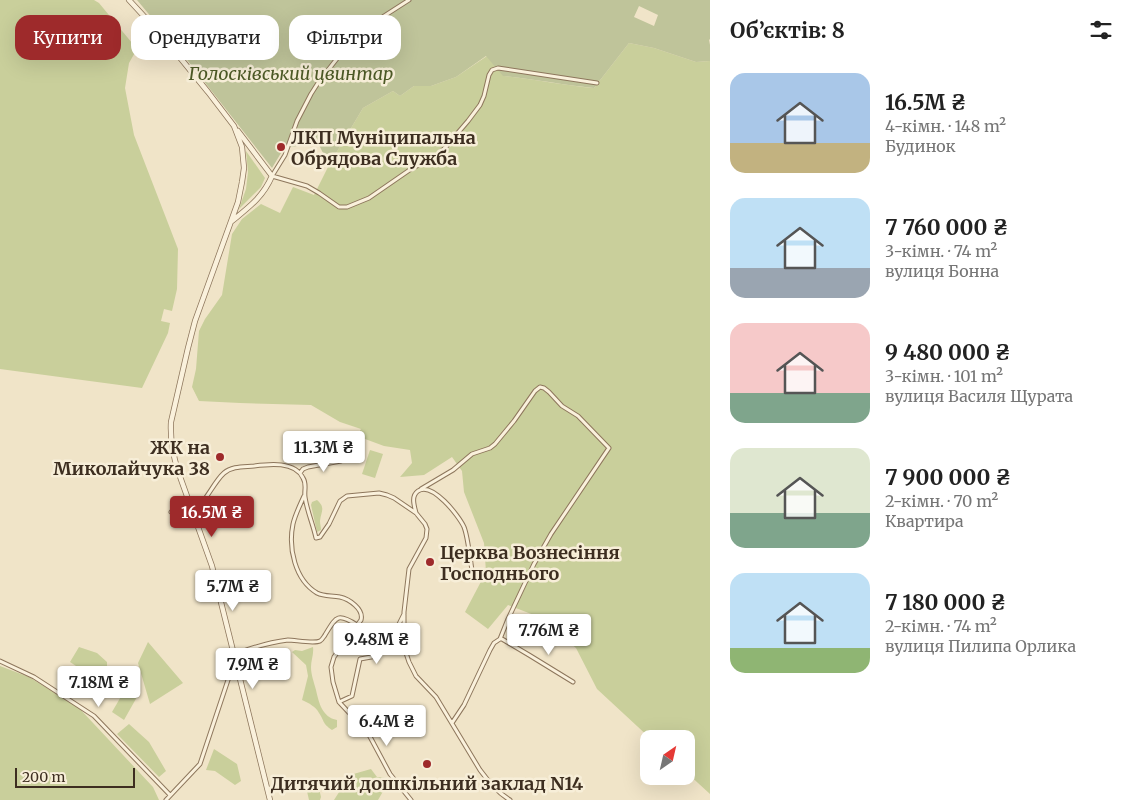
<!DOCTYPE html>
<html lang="uk">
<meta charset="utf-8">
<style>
:root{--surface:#fff;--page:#f2f2f2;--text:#222;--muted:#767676;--accent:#9e2a2b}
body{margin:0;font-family:Merriweather,serif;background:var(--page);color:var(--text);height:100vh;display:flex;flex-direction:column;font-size:19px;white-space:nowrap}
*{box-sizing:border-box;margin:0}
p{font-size:16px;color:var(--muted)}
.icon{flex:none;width:28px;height:28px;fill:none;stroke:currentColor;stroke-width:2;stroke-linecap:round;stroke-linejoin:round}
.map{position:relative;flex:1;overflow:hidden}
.side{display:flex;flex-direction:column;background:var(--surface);width:425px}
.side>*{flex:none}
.guide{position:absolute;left:15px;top:15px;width:475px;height:45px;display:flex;gap:10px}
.needle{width:32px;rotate:34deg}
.tools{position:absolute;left:640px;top:730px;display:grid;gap:10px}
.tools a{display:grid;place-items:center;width:55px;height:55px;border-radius:10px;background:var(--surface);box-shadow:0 5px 20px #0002;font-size:25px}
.scale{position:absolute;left:15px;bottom:12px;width:120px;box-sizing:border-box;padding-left:5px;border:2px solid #3d2e20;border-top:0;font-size:14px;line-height:18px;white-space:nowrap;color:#3d2e20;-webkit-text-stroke:4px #f7eed8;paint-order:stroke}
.price{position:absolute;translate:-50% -42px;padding:0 11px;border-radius:5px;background:#fff;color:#222;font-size:16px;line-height:32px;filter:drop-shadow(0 1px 2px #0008)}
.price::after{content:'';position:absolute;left:50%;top:30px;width:15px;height:11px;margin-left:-8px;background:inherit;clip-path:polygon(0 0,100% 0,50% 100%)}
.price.selected{background:var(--accent);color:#fff}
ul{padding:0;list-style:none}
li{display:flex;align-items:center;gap:15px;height:125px;padding:0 20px}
li span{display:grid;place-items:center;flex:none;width:140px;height:100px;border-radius:15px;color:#555}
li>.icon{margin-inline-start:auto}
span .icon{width:60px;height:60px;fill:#fffc;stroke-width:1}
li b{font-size:21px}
h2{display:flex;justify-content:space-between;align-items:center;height:60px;padding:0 20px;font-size:21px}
.pill{padding:0 18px;border-radius:15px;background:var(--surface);box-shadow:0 5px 20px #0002;font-size:18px;line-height:45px}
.pill.selected{background:var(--accent);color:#fff}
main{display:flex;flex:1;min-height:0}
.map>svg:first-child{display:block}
.green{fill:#c9cf9b}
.cemetery{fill:#bfc49a;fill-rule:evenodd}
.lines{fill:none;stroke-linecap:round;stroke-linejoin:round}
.minor-casing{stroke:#8d765c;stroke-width:5}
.tertiary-casing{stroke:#8d765c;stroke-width:6}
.minor{stroke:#faf1dc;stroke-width:3}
.tertiary{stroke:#faf1dc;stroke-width:4.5}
.poi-dot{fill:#9e2a2b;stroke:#f7eed8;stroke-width:2}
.labels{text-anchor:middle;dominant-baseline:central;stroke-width:5;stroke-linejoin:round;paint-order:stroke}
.park-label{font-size:18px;font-style:italic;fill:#4d5a26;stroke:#f7eed8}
.poi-label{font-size:18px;font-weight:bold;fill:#3d2e20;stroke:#f7eed8;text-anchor:start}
</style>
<main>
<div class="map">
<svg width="710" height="800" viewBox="0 0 710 800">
<rect width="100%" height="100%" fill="#f0e4c8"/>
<path class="green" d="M0 0H94L99 3 137 49 129 63 125 88 134 135 178 249 177 289 172 311 164 309 161 321 170 323 168 333 142 388 0 369Z
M629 43 654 48 696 62 710 61V794L686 772V739H651L597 689 576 648 539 617 508 605 488 629 465 612 486 572 484 543 464 492 462 471 452 457 424 475 400 477 412 463 410 450 384 446 357 436 361 429 340 422 311 405 240 403 199 401 192 387 196 369 199 331 205 319 222 295 232 234 242 219 261 204 280 213 293 187 314 195 329 165 363 108 393 91 400 96 414 86H431L456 77 487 56 504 76C534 79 563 85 594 88Z
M246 151 265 178 261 187 239 209 246 189 248 172Z
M370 450 383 454 375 478 362 474Z
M317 500C326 508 321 511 320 521 320 524 321 527 321 530L317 532 311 505 312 502Z
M148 642 183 683 150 704 138 663Z
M79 647 97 653 107 662V668L103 674 94 678 70 662Z
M313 647C314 654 311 660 311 667 311 675 314 682 316 690 319 703 322 717 337 720V727L332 730C322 723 325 722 319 713 316 707 309 703 302 700L308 676 306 665 292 652 295 650 302 651Z
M0 666 29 677 79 708 153 787 159 800H0Z
M130 681 137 697 124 720 112 712Z
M129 724 149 742 166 771 159 777 117 734Z
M214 749 237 764 241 781 235 785 215 771 206 770Z
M371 769 377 777 386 778 388 783 378 800H334L350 775Z
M318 784 321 797 320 800H309L306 787Z"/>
<path class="cemetery" d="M137 0H710V39L709 40 710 45V61L696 62 654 48 629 43 594 88C563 85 534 79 503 76L486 56 456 77 431 86H414L400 96 393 91 363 108 329 165 318 143 284 148 272 168 188 61ZM639 6 658 15 654 26 634 17Z"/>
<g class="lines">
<defs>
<path id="minor" d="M409 0 367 27 346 47 318 83 311 94 297 121 285 155 272 176 307 186 319 193 339 207H347L369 198 411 169 436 156 444 149 468 121 480 105 484 96 489 75 492 70 498 68 597 83
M300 473 303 469 308 467 341 461
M421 489 453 470 472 454 490 448 495 444 514 421 535 391 540 387 544 388 549 392 562 406 578 416 609 448 551 534 534 564 508 619 500 639
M304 496C300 505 295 515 293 524 288 548 295 580 317 593 325 597 332 595 340 597 349 599 364 609 361 620L334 657 331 667 333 682 339 702 368 733 390 774 411 800
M171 512C199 526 208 487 224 473 232 466 244 467 254 466 269 464 295 461 303 478 307 484 304 490 305 497 307 511 313 524 316 538L320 537 329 524 340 501 347 496 379 493 387 495 394 498 416 513 425 524 427 529 426 538 409 569 404 612V647L409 662 416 676 436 697 480 770C488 781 498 793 510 800
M416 513C414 505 411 496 418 491 432 481 459 516 464 527 468 537 470 559 472 570
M236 658V655L238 653C254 647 272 642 288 640 295 640 314 644 320 641 322 640 323 638 325 635 336 617 337 612 357 625
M0 661 34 677 94 716 170 795
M339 702 352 696 360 659 377 656 388 646 404 614
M452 723 464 705 490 650 494 643 500 639H502L529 655 573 682
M166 800 200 764 230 674 238 672"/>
<path id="tertiary" d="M129 0 164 38 208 92 234 126 242 147 244 168 242 182 238 202 195 321 188 348 171 422C170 439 173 455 178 471L212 566 270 800
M232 221C249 207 263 197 272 176L238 131"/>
</defs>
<use href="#minor" class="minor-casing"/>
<use href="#tertiary" class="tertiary-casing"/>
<use href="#minor" class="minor"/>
<use href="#tertiary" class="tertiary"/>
</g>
<g class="poi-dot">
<circle cx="281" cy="147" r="5"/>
<circle cx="220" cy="457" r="5"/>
<circle cx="430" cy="562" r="5"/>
<circle cx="427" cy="764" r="5"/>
</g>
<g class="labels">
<g class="park-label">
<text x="291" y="73">Голосківський цвинтар</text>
</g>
<g class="poi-label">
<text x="291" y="137">ЛКП Муніципальна<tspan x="291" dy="21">Обрядова Служба</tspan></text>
<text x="210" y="447" text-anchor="end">ЖК на<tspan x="210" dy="21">Миколайчука 38</tspan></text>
<text x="440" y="552">Церква Вознесіння<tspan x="440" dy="21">Господнього</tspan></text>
<text x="427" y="783" text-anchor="middle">Дитячий дошкільний заклад N14</text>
</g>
</g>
</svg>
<div class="tools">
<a><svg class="needle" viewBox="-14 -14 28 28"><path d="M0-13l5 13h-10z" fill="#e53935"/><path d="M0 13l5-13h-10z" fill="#767676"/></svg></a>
</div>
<div class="scale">200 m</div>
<b class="price" style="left:324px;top:473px">11.3M ₴</b>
<b class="price selected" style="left:212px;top:538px">16.5M ₴</b>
<b class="price" style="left:233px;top:612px">5.7M ₴</b>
<b class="price" style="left:549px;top:656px">7.76M ₴</b>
<b class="price" style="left:377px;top:665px">9.48M ₴</b>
<b class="price" style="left:253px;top:690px">7.9M ₴</b>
<b class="price" style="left:99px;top:708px">7.18M ₴</b>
<b class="price" style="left:387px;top:747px">6.4M ₴</b>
<div class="guide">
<a class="pill selected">Купити</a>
<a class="pill">Орендувати</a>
<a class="pill">Фільтри</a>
</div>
</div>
<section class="side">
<h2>Об’єктів: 8<svg class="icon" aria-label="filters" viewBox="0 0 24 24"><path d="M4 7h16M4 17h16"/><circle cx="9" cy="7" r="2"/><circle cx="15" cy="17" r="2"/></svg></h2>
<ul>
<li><span style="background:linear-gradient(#a9c7e8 70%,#c2b280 0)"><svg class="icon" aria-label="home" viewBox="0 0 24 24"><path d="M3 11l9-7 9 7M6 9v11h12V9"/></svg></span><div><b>16.5M ₴</b><p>4-кімн. · 148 m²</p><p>Будинок</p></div></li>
<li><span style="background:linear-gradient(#bfe0f5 70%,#9aa5b1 0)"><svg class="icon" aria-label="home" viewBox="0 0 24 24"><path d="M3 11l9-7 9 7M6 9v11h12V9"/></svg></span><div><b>7 760 000 ₴</b><p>3-кімн. · 74 m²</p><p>вулиця Бонна</p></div></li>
<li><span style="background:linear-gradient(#f6c9c9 70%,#7fa58c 0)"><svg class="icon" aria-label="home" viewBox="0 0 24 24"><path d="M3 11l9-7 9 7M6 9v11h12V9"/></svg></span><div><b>9 480 000 ₴</b><p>3-кімн. · 101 m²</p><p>вулиця Василя Щурата</p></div></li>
<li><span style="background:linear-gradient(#dfe7d0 65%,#7fa58c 0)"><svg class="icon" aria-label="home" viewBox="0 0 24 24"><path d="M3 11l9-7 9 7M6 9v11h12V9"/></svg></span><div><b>7 900 000 ₴</b><p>2-кімн. · 70 m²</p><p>Квартира</p></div></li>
<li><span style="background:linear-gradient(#bfe0f5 75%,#8fb573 0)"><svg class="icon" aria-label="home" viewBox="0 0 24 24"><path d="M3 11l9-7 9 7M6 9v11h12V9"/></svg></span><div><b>7 180 000 ₴</b><p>2-кімн. · 74 m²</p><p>вулиця Пилипа Орлика</p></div></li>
</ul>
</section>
</main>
